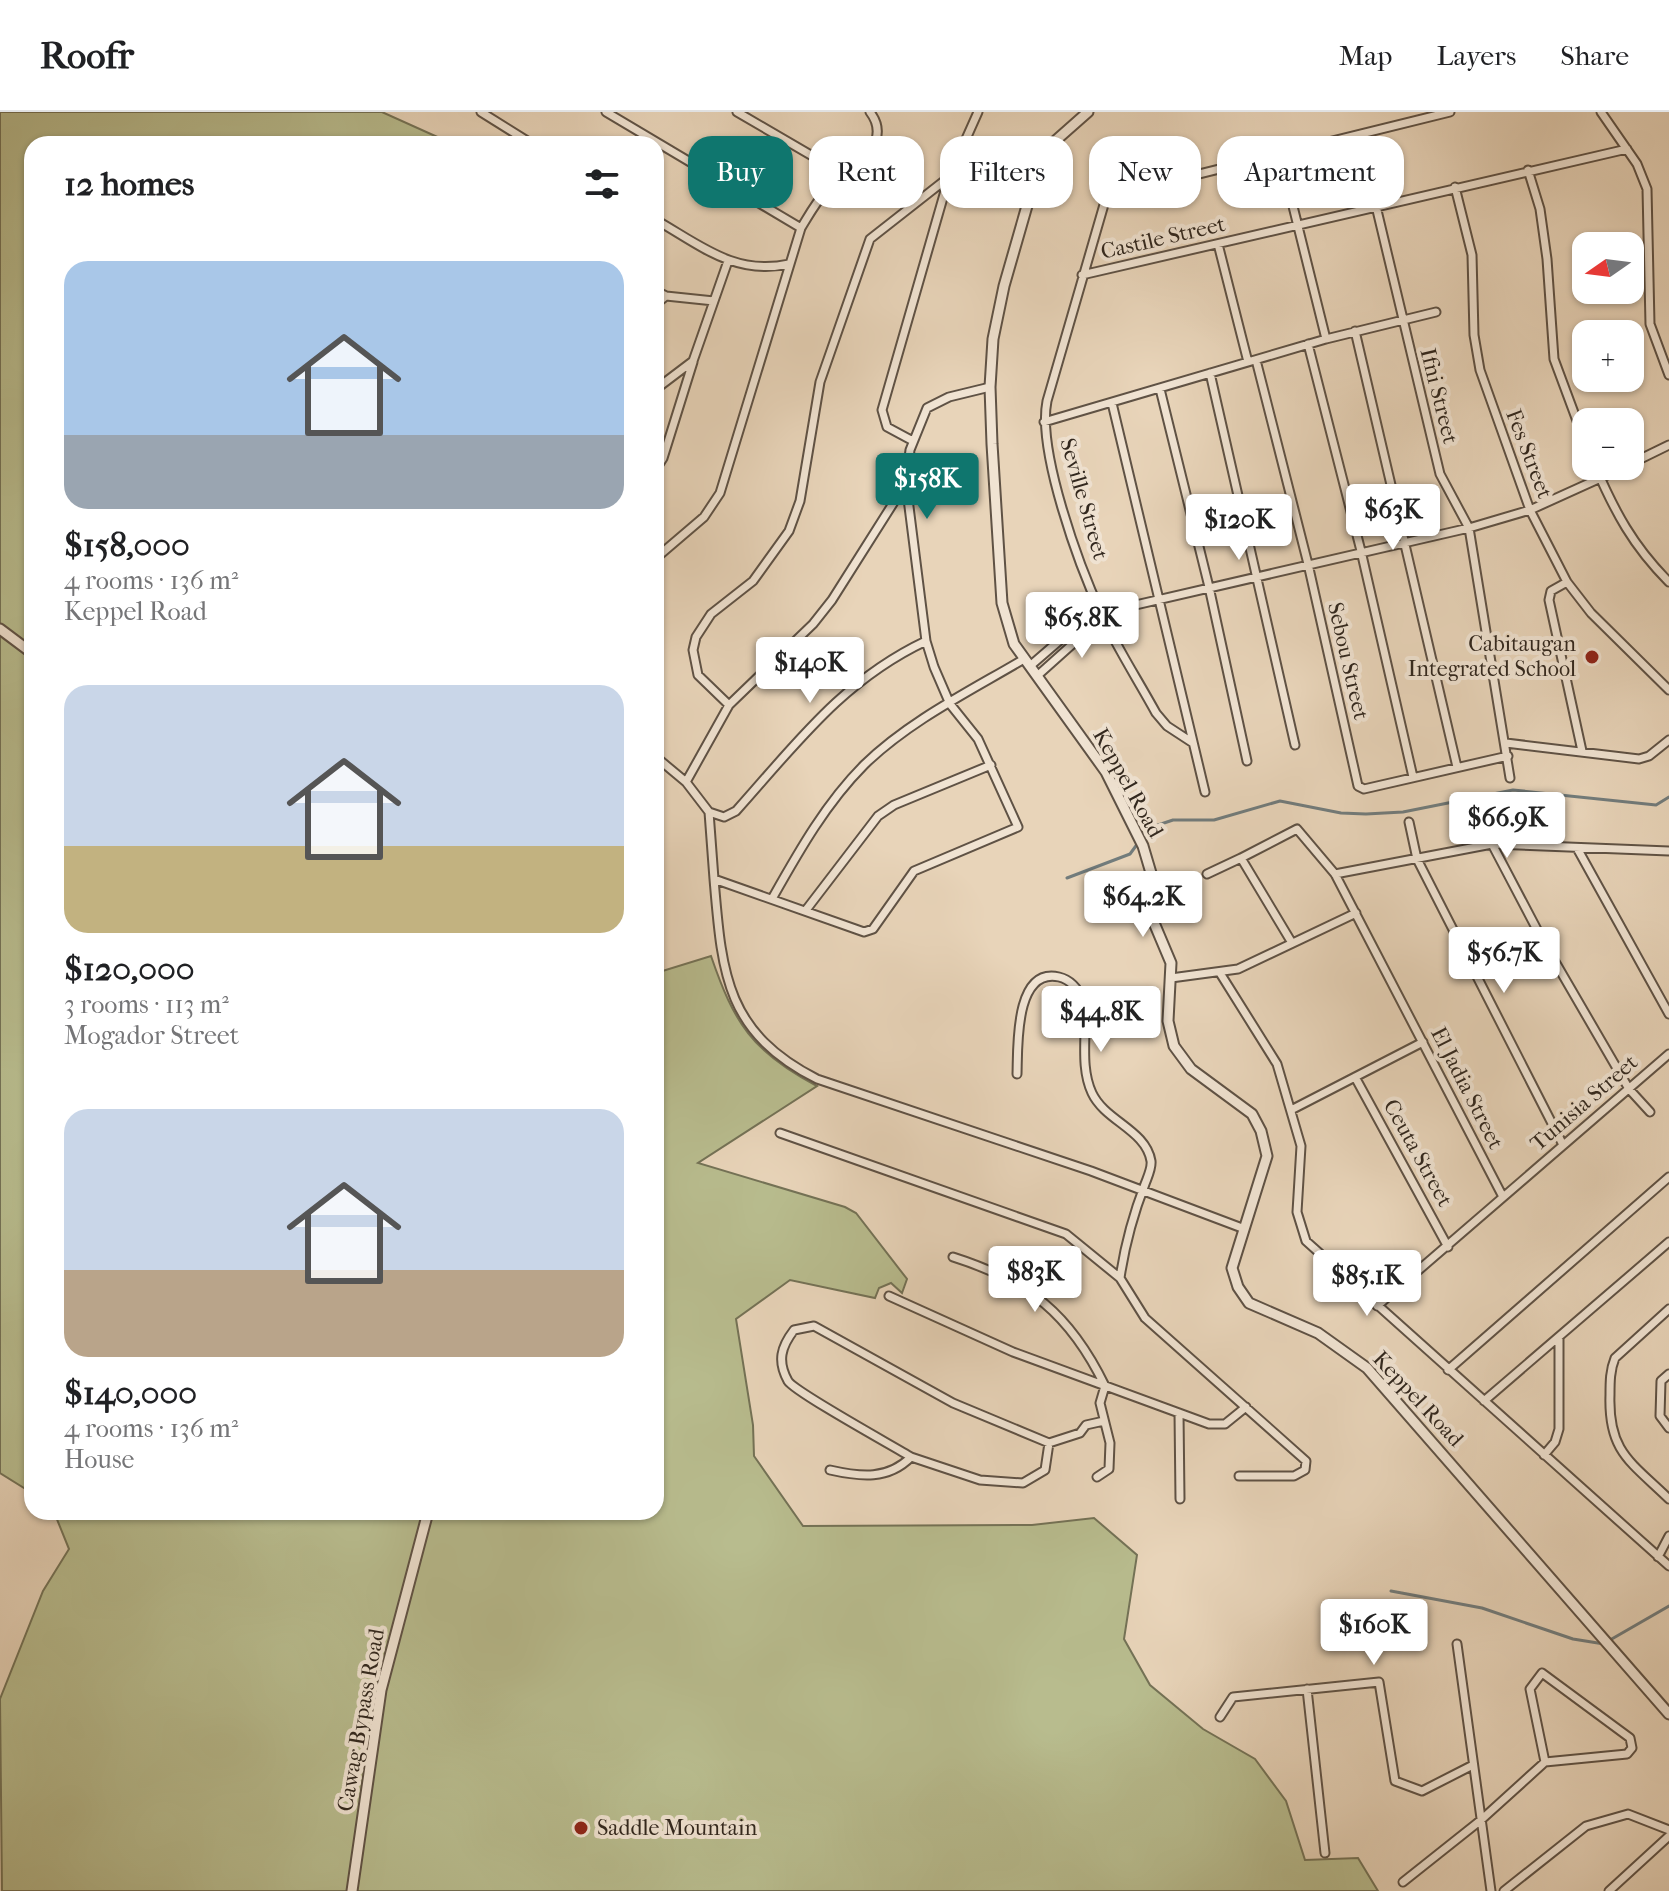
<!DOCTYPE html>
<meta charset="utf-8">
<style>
:root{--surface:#fff;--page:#f2f2f2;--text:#202124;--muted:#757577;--line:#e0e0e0;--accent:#0f766e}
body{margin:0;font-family:"IM FELL French Canon",serif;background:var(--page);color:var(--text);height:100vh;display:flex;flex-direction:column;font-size:30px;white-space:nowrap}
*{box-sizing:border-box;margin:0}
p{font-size:26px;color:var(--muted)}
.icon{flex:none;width:44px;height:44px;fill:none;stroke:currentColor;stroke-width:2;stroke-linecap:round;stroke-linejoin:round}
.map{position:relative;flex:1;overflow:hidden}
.sheet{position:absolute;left:24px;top:24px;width:640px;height:1384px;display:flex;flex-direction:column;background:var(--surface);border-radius:24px;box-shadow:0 2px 6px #0004}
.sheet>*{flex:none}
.hud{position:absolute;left:688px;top:24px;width:760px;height:72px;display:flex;gap:16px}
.needle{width:52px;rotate:256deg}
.controls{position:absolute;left:1572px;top:120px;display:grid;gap:16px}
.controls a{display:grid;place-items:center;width:72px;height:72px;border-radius:16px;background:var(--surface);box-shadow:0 2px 6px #0004;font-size:40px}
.price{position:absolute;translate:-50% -68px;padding:0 18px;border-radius:8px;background:#fff;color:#222;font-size:26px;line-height:52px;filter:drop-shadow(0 2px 4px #0008)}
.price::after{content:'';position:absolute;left:50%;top:48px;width:24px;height:18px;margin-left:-12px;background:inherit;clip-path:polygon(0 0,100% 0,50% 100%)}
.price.active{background:var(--accent);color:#fff}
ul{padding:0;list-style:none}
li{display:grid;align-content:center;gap:16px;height:424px;padding:0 40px}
li span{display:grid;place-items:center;height:248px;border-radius:24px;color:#555}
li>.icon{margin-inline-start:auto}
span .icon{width:144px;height:144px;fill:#fffc;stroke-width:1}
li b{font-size:34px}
h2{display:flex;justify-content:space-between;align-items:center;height:96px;padding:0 40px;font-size:34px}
.pill{padding:0 28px;border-radius:24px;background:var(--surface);box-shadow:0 2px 6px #0004;font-size:28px;line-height:72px}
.pill.active{background:var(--accent);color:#fff}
header{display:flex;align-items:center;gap:48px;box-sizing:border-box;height:112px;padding:0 40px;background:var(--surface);border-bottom:2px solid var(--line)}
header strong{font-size:38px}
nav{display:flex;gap:44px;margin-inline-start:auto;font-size:28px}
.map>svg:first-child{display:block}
.green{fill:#b8bc8e;stroke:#747256;stroke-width:2}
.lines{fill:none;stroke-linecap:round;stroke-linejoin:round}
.stream{stroke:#727c7c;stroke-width:3}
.minor-casing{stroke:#5f5245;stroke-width:11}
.tertiary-casing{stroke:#5f5245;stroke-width:13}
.minor{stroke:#f0e3d2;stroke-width:7}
.tertiary{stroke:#f0e3d2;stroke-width:9}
.poi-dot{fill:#8f2418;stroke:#f0e3d2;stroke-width:3}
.labels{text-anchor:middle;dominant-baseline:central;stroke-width:8;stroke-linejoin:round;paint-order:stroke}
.street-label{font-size:22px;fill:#31271e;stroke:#f0e3d2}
.poi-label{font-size:22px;fill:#31271e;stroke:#f0e3d2;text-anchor:end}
</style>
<header>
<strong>Roofr</strong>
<nav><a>Map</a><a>Layers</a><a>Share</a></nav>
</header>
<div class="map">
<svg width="1669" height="1779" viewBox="0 0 1669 1779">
<rect width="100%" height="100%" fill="#e8d4b9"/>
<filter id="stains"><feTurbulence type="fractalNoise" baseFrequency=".0025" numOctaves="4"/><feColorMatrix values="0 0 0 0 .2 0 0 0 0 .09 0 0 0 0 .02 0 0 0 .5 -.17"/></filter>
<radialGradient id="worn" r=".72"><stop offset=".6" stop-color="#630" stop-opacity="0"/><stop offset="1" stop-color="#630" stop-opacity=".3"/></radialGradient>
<path class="green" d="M0 0H382L453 32H32V1381L0 1361Z
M711 844C734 911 752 940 817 974L698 1051 845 1095 856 1101 907 1167 902 1181 891 1171 879 1176 875 1186 790 1168 736 1207 753 1313 754 1344 803 1414 1032 1413 1094 1406 1137 1443 1124 1527 1150 1573 1203 1617 1255 1647 1286 1689 1305 1748 1358 1746 1378 1779H2L0 1587 43 1479 69 1437 54 1400H656V861Z"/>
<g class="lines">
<path class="stream" d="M1067 766 1130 742 1149 716 1173 708H1214L1280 689 1341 701 1366 702 1403 700 1513 678 1656 693 1669 685
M1391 1479 1482 1496 1573 1527 1604 1532
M1610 1528 1669 1494"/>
<defs>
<path id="minor" d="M481 0 532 32
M606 0 801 116
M737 0 845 63
M1601 0 1637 52 1647 77 1650 212 1669 263
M1121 34 1047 289C1037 339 1079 454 1102 503 1117 536 1138 568 1156 601L1167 614 1193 631
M1280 42 1326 227
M1528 58 1540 97 1547 147 1554 247 1586 333
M1455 75 1472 143 1474 223 1480 258 1530 398 1567 470 1591 501 1669 578
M1106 85 1450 0
M1376 94 1440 362 1469 416 1510 666
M656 108C700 133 735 164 789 152
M1218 132 1248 250
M1082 163 1627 37
M656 179 666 184 714 189
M656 192 666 184
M1355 219 1457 655
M1308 232 1361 439 1413 665
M1256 248 1308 452 1358 674 1364 677 1508 644
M1210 261 1295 633
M656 277 693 249 728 149
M1160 277 1209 475 1247 649
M1112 291 1205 680
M1044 310 1326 227 1436 200
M913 329 887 315 882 298 949 65 978 0
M1630 352 1669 333
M1595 354C1615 400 1633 434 1669 470
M656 357 663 346 693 250
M656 446 704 405 720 381 801 116C809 103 816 90 826 79 846 59 896 34 870 0
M1567 470 1551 479 1549 488 1582 639
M1030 554 1067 522 1101 501 1469 416 1530 398 1627 354
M1037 564 1104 504
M729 593 698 563 693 538 696 525 711 502 753 469 789 419 800 389 820 270 870 127 949 65
M1506 631 1639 647 1649 644 1669 628
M656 645 686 670 729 593 813 512 832 488 906 371
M686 670 709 700 714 767 864 820 873 817 914 759 1018 715 978 627 950 592 934 555 926 529 906 371 910 338 927 296 949 285 990 275
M709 700 724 705 736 699C796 632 843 568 926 529
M1409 710 1417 747 1563 1033
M1492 732 1543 829 1629 977 1650 1000
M1577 736 1669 902
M1207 762 1241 746
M1335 762 1492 732 1669 739
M714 767C722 861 725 920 817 967L1091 1059 1242 1116
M773 785C799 739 826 691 864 653 909 609 970 579 1024 547
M806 798 878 704 894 693 991 653
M1292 831 1241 746 1297 717 1335 762 1503 1085
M1220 861 1277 952 1301 1034 1297 1100 1306 1129 1669 1454
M1171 866 1238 857 1356 801
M1017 962C1018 937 1014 855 1059 865 1072 868 1079 878 1084 890 1088 920 1079 953 1092 981 1105 1009 1146 1018 1151 1049 1152 1056 1148 1064 1145 1072 1133 1103 1125 1132 1120 1166
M1355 965 1448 1135
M1291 998 1423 930
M780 1021 1066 1122 1120 1166 1145 1206 1306 1349 1305 1358 1294 1364H1239
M953 1145C1029 1169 1070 1202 1105 1274L1100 1291 1110 1331 1109 1357 1097 1365
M889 1184 1013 1240 1209 1312H1225L1246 1295
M1377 1194 1669 942
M1669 1197 1615 1246C1610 1258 1610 1270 1610 1283 1608 1340 1631 1350 1669 1387
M1448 1258 1669 1065
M1669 1262 1661 1269 1660 1304 1669 1316
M1484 1289 1669 1130
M1179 1301 1180 1387
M1544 1343 1555 1330 1559 1317V1225
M911 1345C893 1334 795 1280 788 1269 777 1249 781 1235 794 1218L814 1214 953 1291 1049 1331 1080 1321 1086 1313 1104 1309
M830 1358C861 1365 888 1368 911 1345L980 1368 1023 1371 1045 1358 1049 1331
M1658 1445 1669 1424
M1457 1532 1491 1779
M1307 1577 1325 1741
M1220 1605 1233 1585 1379 1570 1395 1669 1422 1679 1473 1653
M1403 1770 1481 1708 1545 1650 1627 1642 1632 1636 1630 1626 1542 1561 1530 1577 1545 1650
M1504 1779 1586 1714 1628 1702 1669 1718
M1609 1779 1669 1724"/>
<path id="tertiary" d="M1088 0 1054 30 1039 52 1004 174 993 227 990 275 992 332 1002 491 1014 532 1106 660 1143 734 1151 761 1152 806 1171 851 1168 909 1174 934 1191 957 1252 1002 1261 1019 1267 1044 1232 1156 1238 1175 1249 1191 1318 1221 1367 1256 1669 1602
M0 517 32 541
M352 1779 381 1578 428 1400"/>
</defs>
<use href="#minor" class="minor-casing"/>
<use href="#tertiary" class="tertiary-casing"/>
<use href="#minor" class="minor"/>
<use href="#tertiary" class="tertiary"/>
</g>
<g class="poi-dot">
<circle cx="1592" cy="545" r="8"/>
<circle cx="581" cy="1716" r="8"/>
</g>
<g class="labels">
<g class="street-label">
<text transform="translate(1163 126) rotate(-13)">Castile Street</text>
<text transform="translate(1439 284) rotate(76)">Ifni Street</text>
<text transform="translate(1529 342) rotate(69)">Fes Street</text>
<text transform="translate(1084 387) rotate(74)">Seville Street</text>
<text transform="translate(1348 549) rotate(77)">Sebou Street</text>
<text transform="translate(1128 671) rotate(61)">Keppel Road</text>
<text transform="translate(1467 976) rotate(63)">El Jadia Street</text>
<text transform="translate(1584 991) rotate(-41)">Tunisia Street</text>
<text transform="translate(1418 1041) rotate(61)">Ceuta Street</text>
<text transform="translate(1418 1287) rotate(47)">Keppel Road</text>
<text transform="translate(361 1608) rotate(-80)">Cawag Bypass Road</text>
</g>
<g class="poi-label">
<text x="1576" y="532">Cabitaugan<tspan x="1576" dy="25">Integrated School</tspan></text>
<text x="597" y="1716" text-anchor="start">Saddle Mountain</text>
</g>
</g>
<rect width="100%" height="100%" filter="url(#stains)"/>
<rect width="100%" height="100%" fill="url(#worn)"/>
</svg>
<div class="controls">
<a><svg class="needle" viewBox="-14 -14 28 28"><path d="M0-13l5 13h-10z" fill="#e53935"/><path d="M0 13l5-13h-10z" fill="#757577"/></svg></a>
<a>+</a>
<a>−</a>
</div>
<b class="price active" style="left:927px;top:409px">$158K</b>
<b class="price" style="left:1393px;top:440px">$63K</b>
<b class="price" style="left:1239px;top:450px">$120K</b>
<b class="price" style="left:1082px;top:548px">$65.8K</b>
<b class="price" style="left:810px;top:593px">$140K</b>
<b class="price" style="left:1507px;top:748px">$66.9K</b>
<b class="price" style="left:1143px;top:827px">$64.2K</b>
<b class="price" style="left:1504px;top:883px">$56.7K</b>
<b class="price" style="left:1101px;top:942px">$44.8K</b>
<b class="price" style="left:1035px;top:1202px">$83K</b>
<b class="price" style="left:1367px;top:1206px">$85.1K</b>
<b class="price" style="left:1374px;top:1555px">$160K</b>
<div class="hud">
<a class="pill active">Buy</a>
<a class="pill">Rent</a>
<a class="pill">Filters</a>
<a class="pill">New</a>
<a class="pill">Apartment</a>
</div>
<section class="sheet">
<h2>12 homes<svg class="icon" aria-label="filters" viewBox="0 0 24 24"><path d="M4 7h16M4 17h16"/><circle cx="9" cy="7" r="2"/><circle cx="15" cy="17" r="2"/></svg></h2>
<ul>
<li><span style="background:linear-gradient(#a9c7e8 70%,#9aa5b1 0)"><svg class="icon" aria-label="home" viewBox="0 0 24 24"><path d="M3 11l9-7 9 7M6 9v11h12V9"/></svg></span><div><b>$158,000</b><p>4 rooms · 136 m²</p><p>Keppel Road</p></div></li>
<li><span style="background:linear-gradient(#c9d6e8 65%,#c2b280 0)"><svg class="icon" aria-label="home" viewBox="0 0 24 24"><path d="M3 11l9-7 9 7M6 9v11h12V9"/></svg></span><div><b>$120,000</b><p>3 rooms · 113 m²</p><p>Mogador Street</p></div></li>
<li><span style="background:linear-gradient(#c9d6e8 65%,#b9a48a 0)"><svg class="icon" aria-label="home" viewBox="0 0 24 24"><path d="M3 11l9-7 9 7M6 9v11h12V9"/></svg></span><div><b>$140,000</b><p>4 rooms · 136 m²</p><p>House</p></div></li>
</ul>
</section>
</div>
